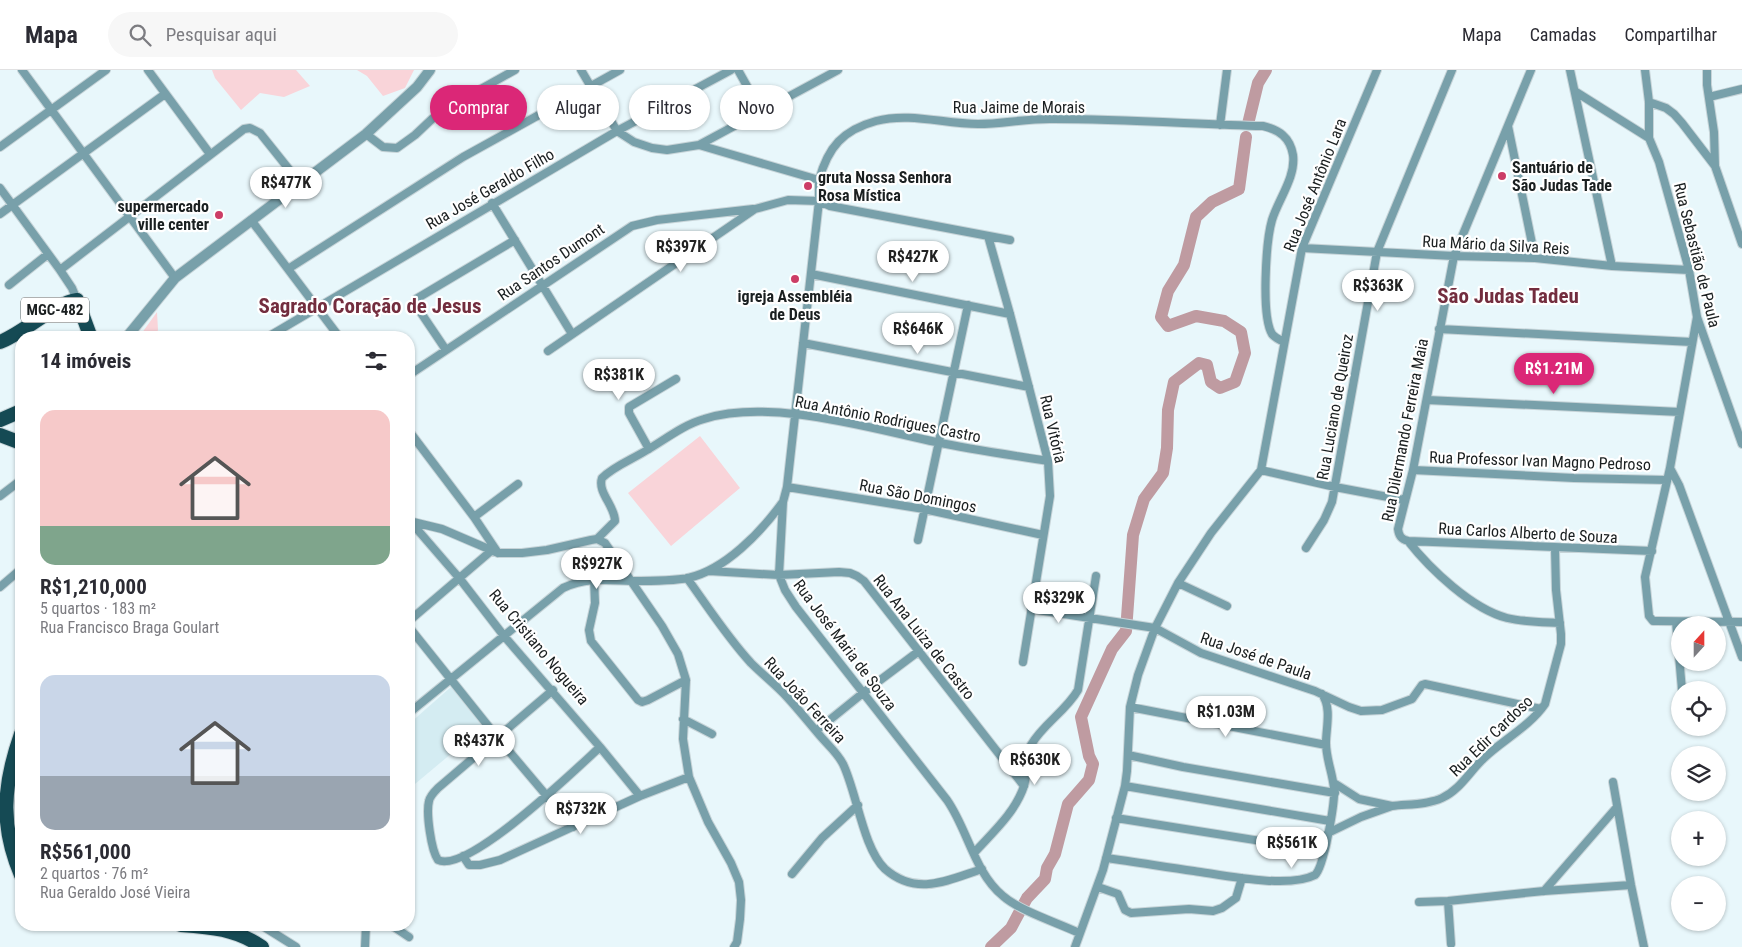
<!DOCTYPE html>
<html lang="pt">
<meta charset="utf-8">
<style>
:root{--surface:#fff;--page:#f7f7f7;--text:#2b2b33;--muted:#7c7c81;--line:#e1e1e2;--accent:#db2777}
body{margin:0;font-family:"Roboto Condensed",sans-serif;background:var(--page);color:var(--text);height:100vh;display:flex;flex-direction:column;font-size:19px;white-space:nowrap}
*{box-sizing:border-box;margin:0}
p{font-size:16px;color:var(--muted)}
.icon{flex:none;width:28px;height:28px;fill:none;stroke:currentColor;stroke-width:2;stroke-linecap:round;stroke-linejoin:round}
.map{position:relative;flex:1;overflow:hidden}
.sheet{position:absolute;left:15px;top:261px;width:400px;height:600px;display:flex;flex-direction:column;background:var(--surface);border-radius:20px;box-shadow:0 1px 4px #0004}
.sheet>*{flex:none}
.guide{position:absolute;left:430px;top:15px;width:475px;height:45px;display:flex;gap:10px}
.needle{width:32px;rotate:21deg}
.buttons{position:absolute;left:1671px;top:546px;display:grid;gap:10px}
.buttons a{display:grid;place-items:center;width:55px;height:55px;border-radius:50%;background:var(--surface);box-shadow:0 1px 4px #0004;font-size:25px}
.price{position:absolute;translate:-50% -42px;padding:0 11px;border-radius:18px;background:#fff;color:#222;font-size:16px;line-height:32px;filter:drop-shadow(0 1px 2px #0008)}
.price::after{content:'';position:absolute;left:50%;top:30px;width:15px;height:11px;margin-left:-8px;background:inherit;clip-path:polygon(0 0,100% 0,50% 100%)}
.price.active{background:var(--accent);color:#fff}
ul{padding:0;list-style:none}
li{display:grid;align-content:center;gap:10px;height:265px;padding:0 25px}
li span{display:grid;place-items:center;height:155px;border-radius:15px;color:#555}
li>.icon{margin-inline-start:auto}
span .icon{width:90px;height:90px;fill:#fffc;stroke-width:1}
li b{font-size:21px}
h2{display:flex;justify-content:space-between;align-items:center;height:60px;padding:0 25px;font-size:21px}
.chip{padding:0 18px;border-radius:22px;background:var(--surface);box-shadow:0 1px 4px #0004;font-size:18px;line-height:45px}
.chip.active{background:var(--accent);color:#fff}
header{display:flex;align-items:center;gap:30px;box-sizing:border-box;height:70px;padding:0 25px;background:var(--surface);border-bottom:1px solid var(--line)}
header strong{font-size:24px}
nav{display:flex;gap:28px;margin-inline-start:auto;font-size:18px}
.search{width:350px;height:45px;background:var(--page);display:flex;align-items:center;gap:12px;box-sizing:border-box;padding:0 18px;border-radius:28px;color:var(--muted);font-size:19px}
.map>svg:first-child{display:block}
.built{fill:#d4ecf2}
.green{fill:#f9d4d9}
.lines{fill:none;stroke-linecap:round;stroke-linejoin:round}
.river{stroke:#bf9ba1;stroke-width:12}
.minor-casing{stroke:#c7d4d8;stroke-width:10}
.tertiary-casing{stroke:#c7d4d8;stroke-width:12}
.trunk-casing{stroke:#c7d4d8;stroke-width:16}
.minor{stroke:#78a0aa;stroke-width:8}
.tertiary{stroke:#78a0aa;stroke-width:10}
.trunk{stroke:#154a54;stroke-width:14}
.poi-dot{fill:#cc3d66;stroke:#fff;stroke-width:2}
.labels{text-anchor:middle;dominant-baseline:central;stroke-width:4.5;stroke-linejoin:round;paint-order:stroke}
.shield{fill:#fff;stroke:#5f6263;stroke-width:1}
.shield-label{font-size:15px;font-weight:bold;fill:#1a1f20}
.street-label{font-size:16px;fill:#1a1f20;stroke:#fff}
.poi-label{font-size:16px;font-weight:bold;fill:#1a1f20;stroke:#fff;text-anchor:start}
.district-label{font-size:21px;font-weight:bold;fill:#732d3e;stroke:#fff}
</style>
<header>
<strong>Mapa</strong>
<div class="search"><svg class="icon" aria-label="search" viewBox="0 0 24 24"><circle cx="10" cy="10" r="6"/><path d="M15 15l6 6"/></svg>Pesquisar aqui</div>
<nav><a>Mapa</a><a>Camadas</a><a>Compartilhar</a></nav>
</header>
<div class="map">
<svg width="1742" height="877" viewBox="0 0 1742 877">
<rect width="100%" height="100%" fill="#e8f7fb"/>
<path class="built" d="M451 617 483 657 409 719V654Z"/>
<path class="green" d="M212 0H296L310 16 284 27 260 23 241 40 215 8Z
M357 0H414L405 18 383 26 367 6Z
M157 242 158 260 155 267H139Z
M700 366 740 418 671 476 628 423Z"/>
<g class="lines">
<path class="river" d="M1248 54 1258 13 1266 0
M991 877 1011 858 1027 828 1045 809 1047 798 1055 784 1068 734 1089 710 1093 694 1089 686 1081 647 1112 579 1126 561 1133 465 1144 429 1163 403 1167 378 1168 340 1174 312 1199 293 1207 295 1211 312 1220 318 1235 312 1245 283 1241 262 1224 251 1196 246 1168 256 1161 247 1168 221 1184 195 1196 147 1212 132 1239 119 1246 67"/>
<defs>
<path id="minor" d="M22 0 175 208
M148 0 210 84
M581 0 617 61 634 72 652 78 667 80 699 75 819 110V131L830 136 1010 170
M738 0 761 41
M1531 0 1454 186 1413 400 1398 459C1399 466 1401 469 1408 471L1652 481
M1570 0 1612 196
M1645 0 1649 32V68L1659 92 1689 200 1697 247 1742 374
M1707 0V15L1714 62 1715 96
M1576 22 1649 68
M1709 27 1742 19
M1649 32 1666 38 1674 44 1682 53 1715 96 1742 174
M1220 55 1227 0
M1508 56 1535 188
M366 64 383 77 397 78 415 65 432 49 445 39 515 0
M699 75 838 0
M0 77 106 0
M819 110C828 77 843 60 876 51 910 42 944 54 978 54 1003 54 1029 48 1054 49 1123 49 1193 54 1263 56 1279 60 1290 67 1293 85 1296 107 1278 130 1272 150 1266 171 1261 246 1272 264 1275 268 1280 270 1284 272
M0 118 60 200 72 218 77 230
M492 133 572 264
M0 144 165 24
M251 150 340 268
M988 166 1010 244 1048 391 1050 426 1023 592
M1302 178 1454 186 1535 188 1612 196 1689 200
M288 199 463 87 620 0
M60 200 244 59 250 58 260 63 300 113
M811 204 1010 244
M9 215 48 184
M1697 247 1670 398 1645 507 1649 546 1653 551H1657L1742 552
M1439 259 1692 272
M266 268 617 61 731 0
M803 273 1029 317
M446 280 415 234 416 229 515 170
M548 281 755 139 788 130 819 131 787 417 783 432 779 505 785 520 796 537 947 730C968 760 974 802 1003 826 1020 841 1058 853 1079 863
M409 305 632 156 657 150 753 139
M1427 330 1680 342
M409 361 474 447 498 483
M649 379 629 343V337L676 309
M1670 398 1679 415 1742 587
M1261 400 1335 417 1404 430
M1413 400 1574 408 1667 410
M787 417 924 439 1043 465
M0 426 21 410
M474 447 518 414
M409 451 442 459 498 483H522L547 480 591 470 597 469 605 473 662 556 678 584 686 610 683 669 689 707 708 752 731 793 739 812 741 830 740 849 737 872 734 877
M410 451 460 509 504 566 600 677 640 726
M597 469 615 451C615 436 597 422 602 408 614 396 633 389 647 380 666 369 683 355 704 349 770 328 869 358 936 372 973 380 1011 385 1048 391
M918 470 968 235
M1408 471C1430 499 1472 539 1507 548 1524 552 1542 552 1560 553
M1306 478 1324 450 1332 432 1377 182 1452 0
M709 501 779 505 839 502 850 503 857 506 864 511 1024 716
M687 508C708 537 727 567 751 593 763 605 776 615 787 627 799 640 810 654 822 668 829 676 838 684 843 694 857 723 863 778 885 799 917 827 948 810 982 799
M594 509 595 533 589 560 591 571 638 630 642 632 648 630 686 610
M1178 513 1227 536
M0 517 21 499
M1031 539 1155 558 1201 583 1315 621 1349 637 1361 641 1382 640 1412 629 1422 615 1425 614 1541 639
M409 551 491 481
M1676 552 1682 620
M409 557 497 667 573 757
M553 620 438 718C434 722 430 726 429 731 426 743 431 780 438 790 468 804 576 699 600 677
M1130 637 1326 675
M409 643 563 518C587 507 605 510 631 511 646 511 673 511 688 508 725 500 761 462 782 433
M683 649 712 664
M816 661 863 623 919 581
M1128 685 1183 697 1335 723
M1613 712 1631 815 1644 877
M1125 716 1330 751
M21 723 19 731 21 753
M1392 736C1408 734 1427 735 1442 728 1460 720 1470 701 1484 688 1503 670 1530 656 1545 634L1561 574V564L1556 520 1555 478
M1116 748 1324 781
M1328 763 1361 747 1392 736 1359 729 1334 713
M974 783C992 763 1015 743 1024 716 1028 703 1025 688 1031 675 1043 654 1066 641 1078 620L1096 506
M463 786 469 795H480L500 790 640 726 689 707
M1106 788C1136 792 1165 797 1194 801 1223 805 1288 819 1315 805 1324 797 1335 733 1334 719 1333 704 1326 689 1326 673 1326 658 1332 638 1322 624
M792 804 822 768 858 735
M1098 817 1118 824 1125 840 1131 843 1189 839 1213 841 1222 838 1236 828 1242 808
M1544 821 1617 737
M1448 831 1451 874
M1419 832 1448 831 1544 821 1631 815
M261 855 296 877
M391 855 409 867
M365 877 366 855
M1075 877 1103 800 1125 716 1127 701 1130 637 1138 605 1155 558 1178 513 1211 463 1261 400 1302 178 1377 0"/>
<path id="tertiary" d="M126 268 175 208 366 64 417 17 430 0"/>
<path id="trunk" d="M0 272C24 263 55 233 77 230L91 268
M0 350 21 341
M0 365 21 373
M21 664C3 715 0 756 21 805
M181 855C211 857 236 859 262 877"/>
</defs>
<use href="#minor" class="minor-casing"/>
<use href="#tertiary" class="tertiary-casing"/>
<use href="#trunk" class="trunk-casing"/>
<use href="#minor" class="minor"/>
<use href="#tertiary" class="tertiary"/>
<use href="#trunk" class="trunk"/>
</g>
<g class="poi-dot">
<circle cx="1502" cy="106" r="5"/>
<circle cx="808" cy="116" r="5"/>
<circle cx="219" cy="145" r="5"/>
<circle cx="795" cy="209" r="5"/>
</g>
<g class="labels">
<rect class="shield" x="21" y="227.5" width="68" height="25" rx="4"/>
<g class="shield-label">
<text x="55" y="240">MGC-482</text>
</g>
<g class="street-label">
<text x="1019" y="37">Rua Jaime de Morais</text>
<text transform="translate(1315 115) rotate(-68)">Rua José Antônio Lara</text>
<text transform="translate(490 119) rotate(-30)">Rua José Geraldo Filho</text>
<text transform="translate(1496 175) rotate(3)">Rua Mário da Silva Reis</text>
<text transform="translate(1697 185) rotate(76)">Rua Sebastião de Paula</text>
<text transform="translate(551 192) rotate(-34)">Rua Santos Dumont</text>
<text transform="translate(1335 337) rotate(-80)">Rua Luciano de Queiroz</text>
<text transform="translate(888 349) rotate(11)">Rua Antônio Rodrigues Castro</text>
<text transform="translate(1053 359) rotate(77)">Rua Vitória</text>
<text transform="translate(1405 360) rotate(-79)">Rua Dilermando Ferreira Maia</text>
<text transform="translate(1540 391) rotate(2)">Rua Professor Ivan Magno Pedroso</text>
<text transform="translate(918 426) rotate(11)">Rua São Domingos</text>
<text transform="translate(1528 463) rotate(3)">Rua Carlos Alberto de Souza</text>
<text transform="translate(924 567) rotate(52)">Rua Ana Luiza de Castro</text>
<text transform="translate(845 575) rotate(53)">Rua José Maria de Souza</text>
<text transform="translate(539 577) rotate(50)">Rua Cristiano Nogueira</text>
<text transform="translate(1256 586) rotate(19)">Rua José de Paula</text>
<text transform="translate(805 630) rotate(47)">Rua João Ferreira</text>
<text transform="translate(1491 666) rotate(-44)">Rua Edir Cardoso</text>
</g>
<g class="poi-label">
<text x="1512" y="97">Santuário de<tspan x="1512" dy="18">São Judas Tade</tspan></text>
<text x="818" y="107">gruta Nossa Senhora<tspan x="818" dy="18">Rosa Mística</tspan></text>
<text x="209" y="136" text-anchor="end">supermercado<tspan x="209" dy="18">ville center</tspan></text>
<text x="795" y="226" text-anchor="middle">igreja Assembléia<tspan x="795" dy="18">de Deus</tspan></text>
</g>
<g class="district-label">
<text x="1508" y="226">São Judas Tadeu</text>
<text x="370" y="236">Sagrado Coração de Jesus</text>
</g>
</g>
</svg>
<div class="buttons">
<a><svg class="needle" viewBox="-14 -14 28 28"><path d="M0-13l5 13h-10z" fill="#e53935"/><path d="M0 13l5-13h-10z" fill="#7c7c81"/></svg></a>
<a><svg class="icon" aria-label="locate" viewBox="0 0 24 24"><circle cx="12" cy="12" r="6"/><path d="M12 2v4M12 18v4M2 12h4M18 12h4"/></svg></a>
<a><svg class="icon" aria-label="layers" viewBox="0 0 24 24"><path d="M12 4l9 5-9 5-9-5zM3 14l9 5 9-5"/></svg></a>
<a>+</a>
<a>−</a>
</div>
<b class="price" style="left:286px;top:139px">R$477K</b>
<b class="price" style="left:681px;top:203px">R$397K</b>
<b class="price" style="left:913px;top:213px">R$427K</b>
<b class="price" style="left:1378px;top:242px">R$363K</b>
<b class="price" style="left:918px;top:285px">R$646K</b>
<b class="price active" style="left:1554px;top:325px">R$1.21M</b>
<b class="price" style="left:619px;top:331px">R$381K</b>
<b class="price" style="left:597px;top:520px">R$927K</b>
<b class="price" style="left:1059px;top:554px">R$329K</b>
<b class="price" style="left:1226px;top:668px">R$1.03M</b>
<b class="price" style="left:479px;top:697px">R$437K</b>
<b class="price" style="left:1035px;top:716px">R$630K</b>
<b class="price" style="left:581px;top:765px">R$732K</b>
<b class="price" style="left:1292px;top:799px">R$561K</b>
<div class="guide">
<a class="chip active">Comprar</a>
<a class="chip">Alugar</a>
<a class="chip">Filtros</a>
<a class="chip">Novo</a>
</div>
<section class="sheet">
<h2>14 imóveis<svg class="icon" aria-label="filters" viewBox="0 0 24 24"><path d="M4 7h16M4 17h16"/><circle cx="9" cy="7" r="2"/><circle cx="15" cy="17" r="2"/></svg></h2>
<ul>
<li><span style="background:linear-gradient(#f6c9c9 75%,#7fa58c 0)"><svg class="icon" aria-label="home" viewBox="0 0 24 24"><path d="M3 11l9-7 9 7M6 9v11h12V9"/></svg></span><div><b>R$1,210,000</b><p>5 quartos · 183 m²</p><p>Rua Francisco Braga Goulart</p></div></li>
<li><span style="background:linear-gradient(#c9d6e8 65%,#9aa5b1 0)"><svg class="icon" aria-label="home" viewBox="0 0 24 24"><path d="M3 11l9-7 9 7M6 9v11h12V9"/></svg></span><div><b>R$561,000</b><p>2 quartos · 76 m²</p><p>Rua Geraldo José Vieira</p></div></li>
</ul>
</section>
</div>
